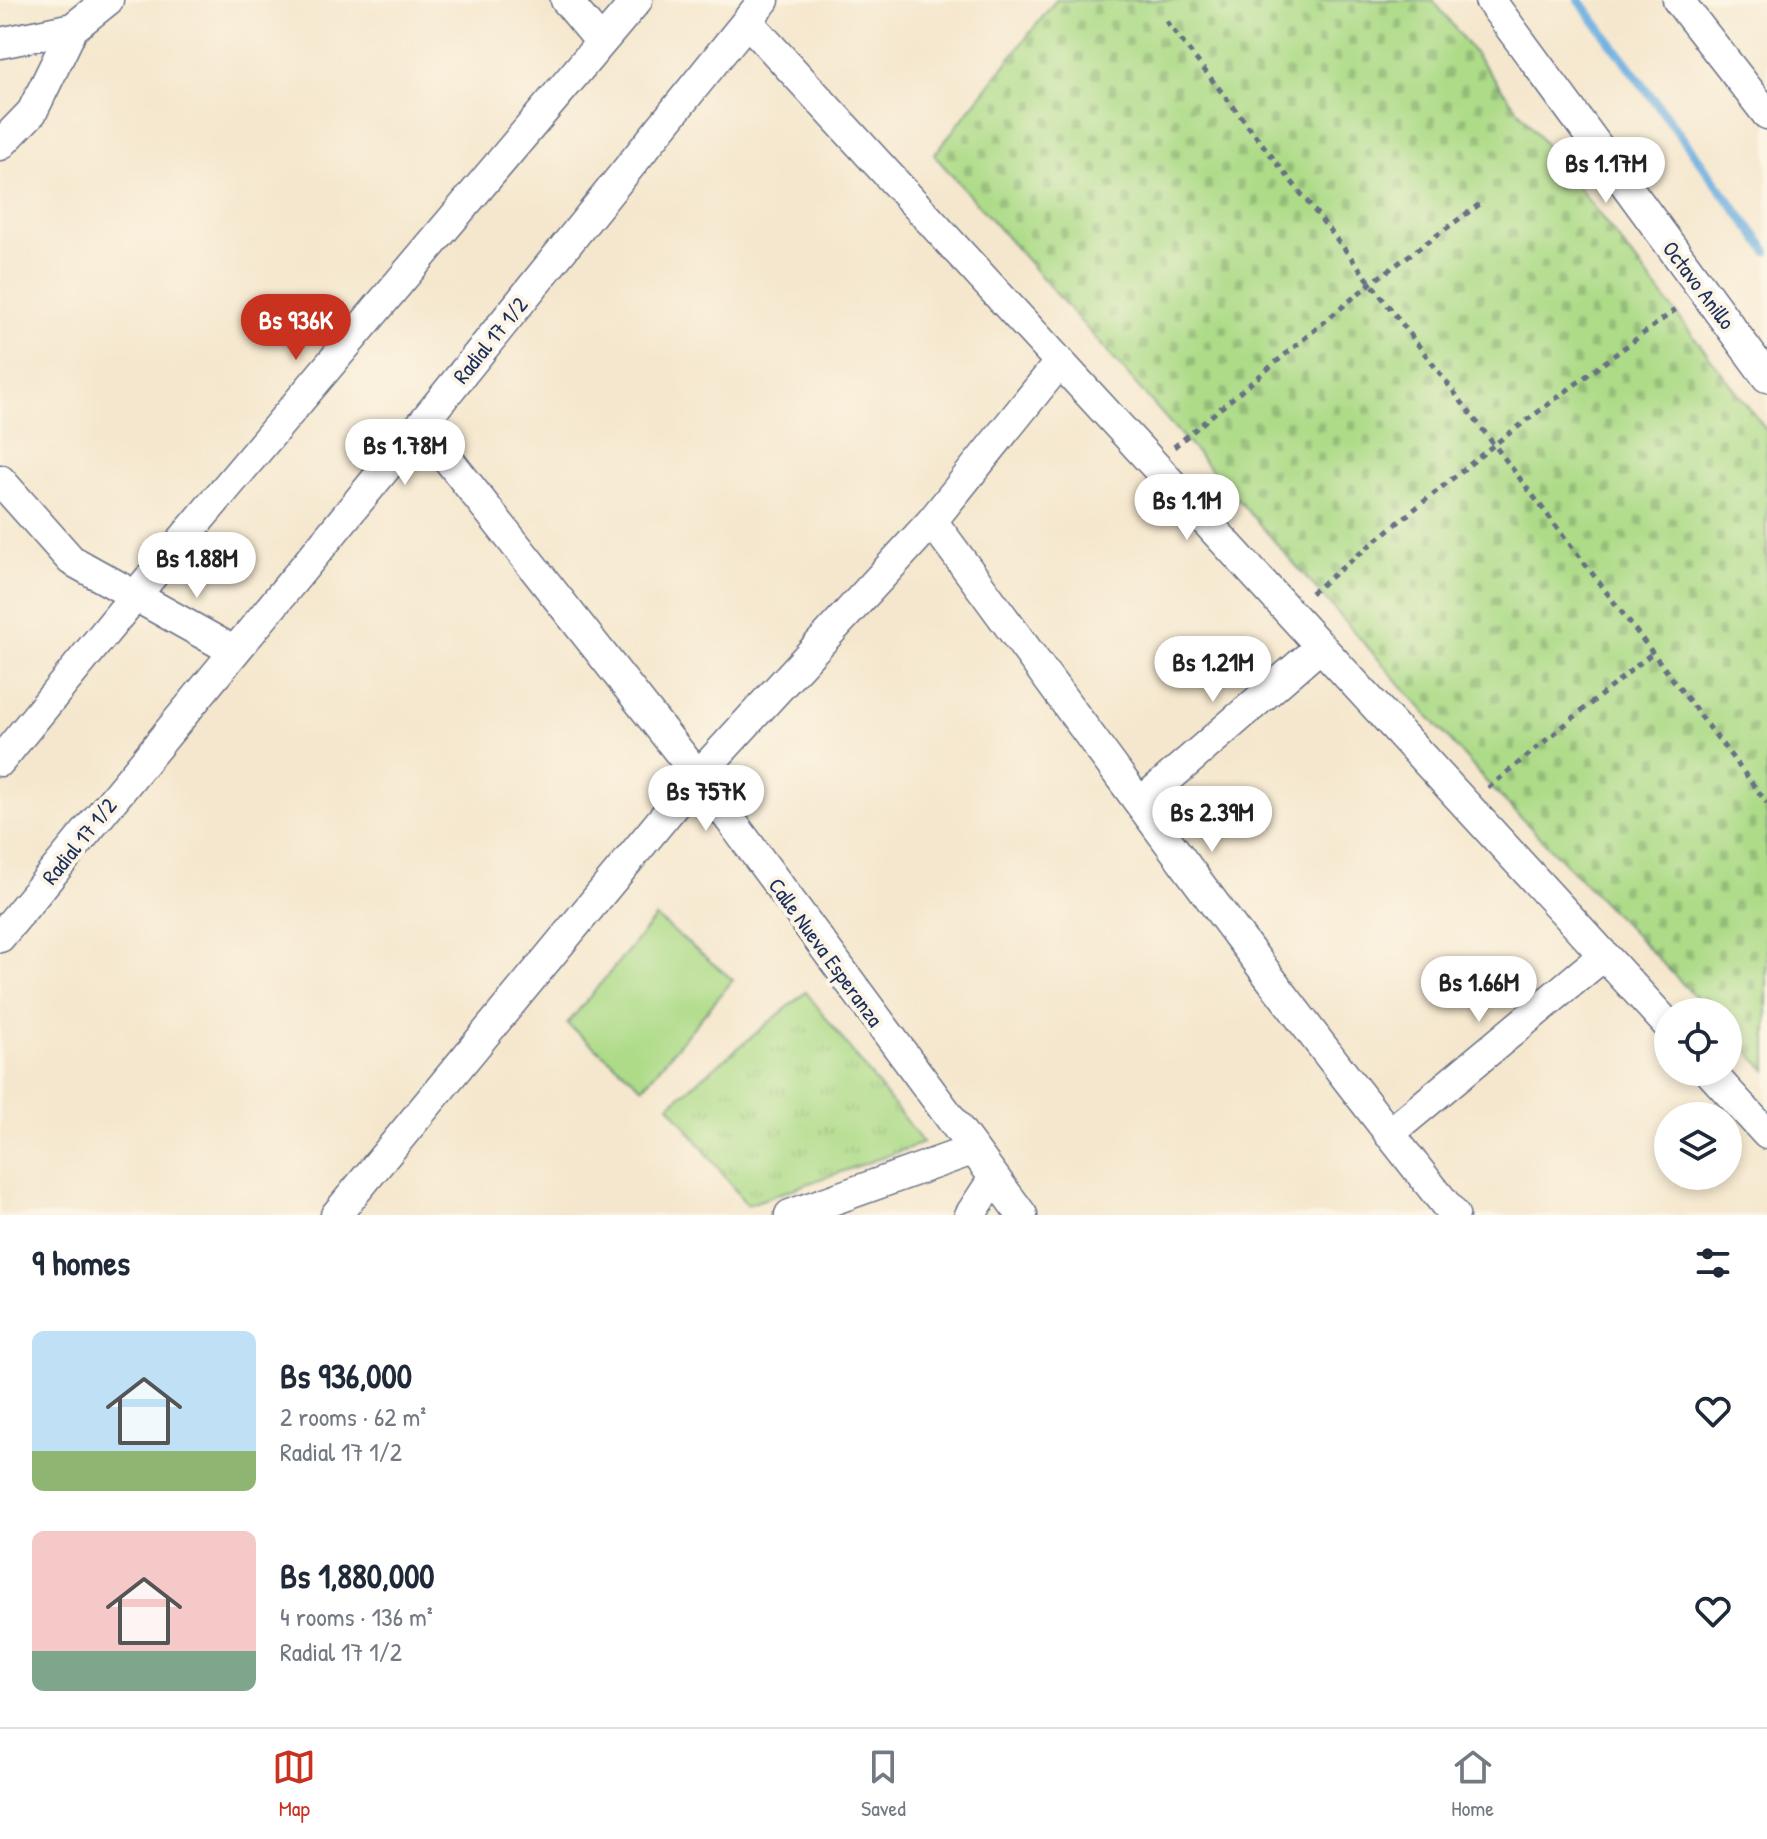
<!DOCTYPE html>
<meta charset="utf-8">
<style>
:root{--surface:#fff;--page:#f6f6f7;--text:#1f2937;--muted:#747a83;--line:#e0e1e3;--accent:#c8321e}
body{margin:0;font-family:"Patrick Hand",sans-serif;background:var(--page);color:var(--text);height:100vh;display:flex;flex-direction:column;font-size:30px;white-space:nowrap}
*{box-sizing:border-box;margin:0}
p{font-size:26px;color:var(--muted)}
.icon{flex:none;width:44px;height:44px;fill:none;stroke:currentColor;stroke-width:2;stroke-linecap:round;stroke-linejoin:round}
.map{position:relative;height:1215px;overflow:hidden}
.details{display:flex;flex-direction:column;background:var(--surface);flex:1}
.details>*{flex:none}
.fabs{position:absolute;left:1654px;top:998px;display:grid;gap:16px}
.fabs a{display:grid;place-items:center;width:88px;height:88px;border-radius:50%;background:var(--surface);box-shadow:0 4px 12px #0003;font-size:40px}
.price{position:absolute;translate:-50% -68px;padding:0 18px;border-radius:28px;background:#fff;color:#222;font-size:26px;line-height:52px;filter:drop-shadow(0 2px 4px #0008)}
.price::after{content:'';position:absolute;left:50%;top:48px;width:24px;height:18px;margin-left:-12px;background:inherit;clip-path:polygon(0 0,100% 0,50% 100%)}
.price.current{background:var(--accent);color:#fff}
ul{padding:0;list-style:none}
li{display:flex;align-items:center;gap:24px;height:200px;padding:0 32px}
li span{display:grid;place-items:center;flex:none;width:224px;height:160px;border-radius:12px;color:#555}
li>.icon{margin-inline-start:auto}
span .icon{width:96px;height:96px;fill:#fffc;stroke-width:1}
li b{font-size:34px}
h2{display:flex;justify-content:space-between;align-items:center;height:96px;padding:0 32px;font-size:34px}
.tab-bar{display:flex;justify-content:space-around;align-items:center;height:112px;border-top:2px solid var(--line);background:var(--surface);font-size:22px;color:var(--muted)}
.tab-bar a{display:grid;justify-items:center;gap:4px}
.tab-bar .current{color:var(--accent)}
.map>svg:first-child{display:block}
.grass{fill:#addb88;stroke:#648573;stroke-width:2}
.cemetery{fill:url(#cemetery-stones);stroke:#648573;stroke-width:2}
.park{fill:url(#park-tufts);stroke:#648573;stroke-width:2}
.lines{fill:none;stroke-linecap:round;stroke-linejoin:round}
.stream{stroke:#6aaee0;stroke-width:9}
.minor-casing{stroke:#676f85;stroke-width:33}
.path{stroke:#676f85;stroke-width:5;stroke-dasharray:6 6;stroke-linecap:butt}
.minor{stroke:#fff;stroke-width:30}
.labels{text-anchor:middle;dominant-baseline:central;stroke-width:8;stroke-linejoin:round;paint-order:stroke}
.street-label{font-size:22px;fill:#1b2f5e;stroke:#fcf5e5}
</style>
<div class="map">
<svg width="1767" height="1215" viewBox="0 0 1767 1215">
<defs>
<pattern id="cemetery-stones" width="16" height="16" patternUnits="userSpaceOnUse" patternTransform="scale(2)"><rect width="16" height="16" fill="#addb88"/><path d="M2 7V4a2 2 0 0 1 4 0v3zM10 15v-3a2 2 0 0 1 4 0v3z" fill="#94bc78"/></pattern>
<pattern id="park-tufts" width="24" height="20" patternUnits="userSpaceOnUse" patternTransform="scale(2)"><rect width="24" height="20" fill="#addb88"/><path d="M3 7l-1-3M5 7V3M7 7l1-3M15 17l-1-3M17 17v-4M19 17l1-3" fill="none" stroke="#94bc78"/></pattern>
</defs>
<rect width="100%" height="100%" fill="#fcf5e5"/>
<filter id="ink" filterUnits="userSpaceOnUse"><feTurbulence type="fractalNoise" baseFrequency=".0125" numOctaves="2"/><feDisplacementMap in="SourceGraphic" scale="16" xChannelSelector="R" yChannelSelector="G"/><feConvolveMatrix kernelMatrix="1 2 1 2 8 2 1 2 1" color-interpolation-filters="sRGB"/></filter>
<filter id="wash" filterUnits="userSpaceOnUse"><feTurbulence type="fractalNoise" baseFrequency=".006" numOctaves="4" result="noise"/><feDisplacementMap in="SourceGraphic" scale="32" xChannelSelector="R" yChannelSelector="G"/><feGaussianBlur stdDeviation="1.8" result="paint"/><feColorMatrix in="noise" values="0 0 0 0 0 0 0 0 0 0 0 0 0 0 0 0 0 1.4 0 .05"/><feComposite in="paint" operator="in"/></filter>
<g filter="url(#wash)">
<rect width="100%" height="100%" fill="#f5e7cd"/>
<path class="grass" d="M656 917 733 980 643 1087 567 1024Z"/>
<path class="cemetery" d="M1056 0H1433L1767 431V1071L1728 1030V1012H1710L1491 787 934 155Z"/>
<path class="park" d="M806 992 923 1143 747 1205 669 1105Z"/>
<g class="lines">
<path class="stream" d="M1579 0 1767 251"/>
</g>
</g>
<g filter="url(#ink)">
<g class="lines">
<defs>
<path id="minor" d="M566 0 601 42
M1490 0 1767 377
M1678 0 1767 114
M747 21 1668 1025
M0 43 73 28
M0 145 32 112 73 28 108 0
M421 425 698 776 1022 1215
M0 480 71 560 234 651
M932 521C1104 754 1273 989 1454 1215
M0 761 134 597 637 0
M1140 803 1321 646
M0 937 421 425 764 0
M1710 1072 1767 1134
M1389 1134 1604 955
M336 1215 698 776 932 521 1059 363
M790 1215 972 1150
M970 1215 994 1178"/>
</defs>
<use href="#minor" class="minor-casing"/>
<path class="path" d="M1166 21 1371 283 1767 803
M1174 447 1371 283 1484 201
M1311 593 1495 444 1679 307
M1488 788 1651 654"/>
<use href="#minor" class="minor"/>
</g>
</g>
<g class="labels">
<g class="street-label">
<text transform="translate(1699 285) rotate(53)">Octavo Anillo</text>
<text transform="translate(490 340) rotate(-51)">Radial 17 1/2</text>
<text transform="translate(79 841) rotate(-51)">Radial 17 1/2</text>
<text transform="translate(826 952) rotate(54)">Calle Nueva Esperanza</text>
</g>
</g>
</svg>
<div class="fabs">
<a><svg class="icon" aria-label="locate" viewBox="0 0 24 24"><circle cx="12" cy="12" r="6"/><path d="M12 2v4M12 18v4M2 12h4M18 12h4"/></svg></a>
<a><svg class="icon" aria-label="layers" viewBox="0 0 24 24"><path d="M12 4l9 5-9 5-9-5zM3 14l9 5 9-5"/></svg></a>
</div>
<b class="price" style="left:1606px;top:205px">Bs 1.17M</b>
<b class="price current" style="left:296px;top:362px">Bs 936K</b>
<b class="price" style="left:405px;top:487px">Bs 1.78M</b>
<b class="price" style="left:1187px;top:542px">Bs 1.1M</b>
<b class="price" style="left:197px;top:600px">Bs 1.88M</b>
<b class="price" style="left:1213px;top:704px">Bs 1.21M</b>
<b class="price" style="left:706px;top:833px">Bs 757K</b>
<b class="price" style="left:1212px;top:854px">Bs 2.39M</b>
<b class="price" style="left:1479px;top:1024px">Bs 1.66M</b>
</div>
<section class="details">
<h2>9 homes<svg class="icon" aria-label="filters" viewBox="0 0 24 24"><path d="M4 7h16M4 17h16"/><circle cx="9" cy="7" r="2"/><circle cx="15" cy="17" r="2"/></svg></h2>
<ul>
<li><span style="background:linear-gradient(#bfe0f5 75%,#8fb573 0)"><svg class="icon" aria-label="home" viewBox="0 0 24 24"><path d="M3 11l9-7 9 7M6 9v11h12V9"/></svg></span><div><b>Bs 936,000</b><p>2 rooms · 62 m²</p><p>Radial 17 1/2</p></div><svg class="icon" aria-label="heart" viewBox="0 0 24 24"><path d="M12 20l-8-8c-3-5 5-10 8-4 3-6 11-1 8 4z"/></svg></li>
<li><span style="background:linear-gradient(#f6c9c9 75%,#7fa58c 0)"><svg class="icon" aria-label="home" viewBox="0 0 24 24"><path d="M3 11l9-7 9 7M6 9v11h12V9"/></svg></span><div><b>Bs 1,880,000</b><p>4 rooms · 136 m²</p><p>Radial 17 1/2</p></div><svg class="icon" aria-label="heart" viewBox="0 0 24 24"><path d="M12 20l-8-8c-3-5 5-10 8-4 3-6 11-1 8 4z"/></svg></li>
</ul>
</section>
<nav class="tab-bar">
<a class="current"><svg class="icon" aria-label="map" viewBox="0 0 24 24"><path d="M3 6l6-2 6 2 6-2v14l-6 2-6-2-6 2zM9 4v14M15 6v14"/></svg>Map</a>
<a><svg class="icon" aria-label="saved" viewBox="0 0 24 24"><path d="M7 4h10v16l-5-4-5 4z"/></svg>Saved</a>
<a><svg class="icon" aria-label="home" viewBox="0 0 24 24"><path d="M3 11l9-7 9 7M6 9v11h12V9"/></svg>Home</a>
</nav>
